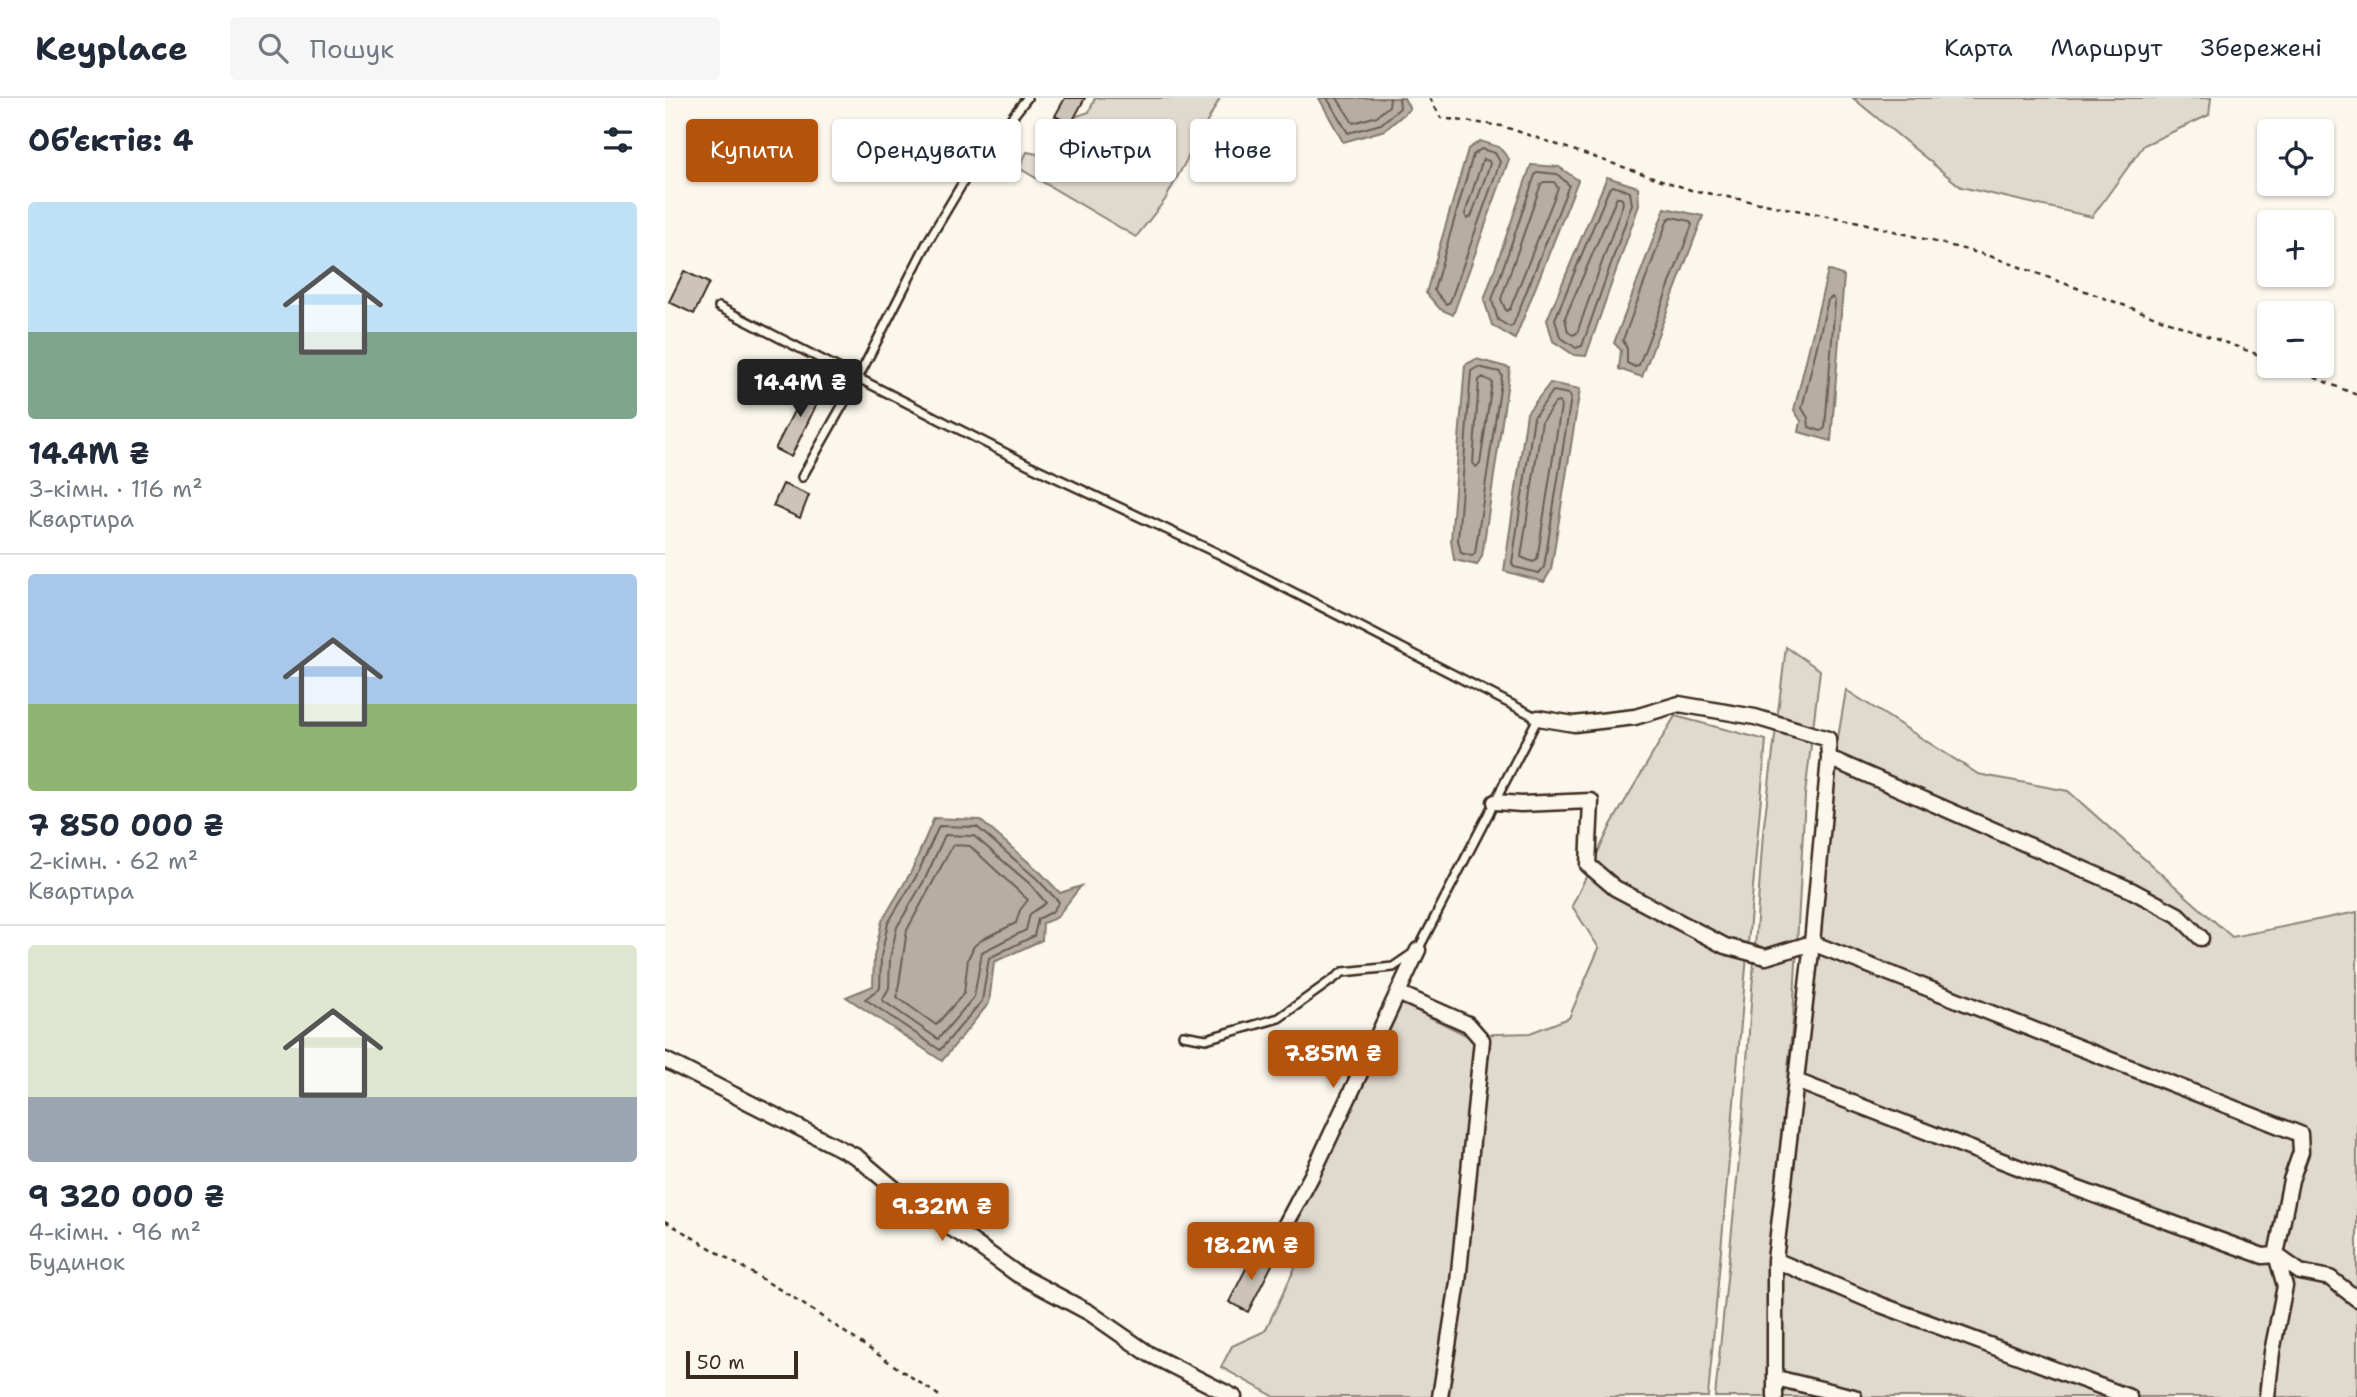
<!DOCTYPE html>
<html lang="uk">
<meta charset="utf-8">
<style>
:root{--surface:#fff;--page:#f6f6f7;--text:#1f2937;--muted:#747a83;--line:#e0e1e3;--accent:#b45309}
body{margin:0;font-family:"Shantell Sans",sans-serif;background:var(--page);color:var(--text);height:100vh;display:flex;flex-direction:column;font-size:26px;white-space:nowrap}
*{box-sizing:border-box;margin:0}
p{font-size:23px;color:var(--muted)}
.icon{flex:none;width:38px;height:38px;fill:none;stroke:currentColor;stroke-width:2;stroke-linecap:round;stroke-linejoin:round}
.map{position:relative;flex:1;overflow:hidden}
.panel{display:flex;flex-direction:column;background:var(--surface);width:665px}
.panel>*{flex:none}
.top-card{position:absolute;left:21px;top:21px;width:665px;height:63px;display:flex;gap:14px}
.buttons{position:absolute;left:1592px;top:21px;display:grid;gap:14px}
.buttons a{display:grid;place-items:center;width:77px;height:77px;border-radius:7px;background:var(--surface);box-shadow:0 2px 5px #0004;font-size:35px}
.scale{position:absolute;left:21px;bottom:18px;width:112px;box-sizing:border-box;padding-left:7px;border:4px solid #3b2a1e;border-top:0;font-size:19px;line-height:24px;white-space:nowrap;color:#3b2a1e;-webkit-text-stroke:5px #fbf7ec;paint-order:stroke}
.price{position:absolute;translate:-50% -60px;padding:0 16px;border-radius:7px;background:var(--accent);color:#fff;font-size:23px;line-height:46px;filter:drop-shadow(0 2px 4px #0008)}
.price::after{content:'';position:absolute;left:50%;top:42px;width:21px;height:16px;margin-left:-10px;background:inherit;clip-path:polygon(0 0,100% 0,50% 100%)}
.price.selected{background:#222;color:#fff}
ul{padding:0;list-style:none}
li{display:grid;align-content:center;gap:14px;height:371px;padding:0 28px}
li+li{border-top:2px solid var(--line)}
li span{display:grid;place-items:center;height:217px;border-radius:7px;color:#555}
li>.icon{margin-inline-start:auto}
span .icon{width:126px;height:126px;fill:#fffc;stroke-width:1}
li b{font-size:30px}
h2{display:flex;justify-content:space-between;align-items:center;height:84px;padding:0 28px;font-size:30px}
.chip{padding:0 24px;border-radius:7px;background:var(--surface);box-shadow:0 2px 5px #0004;font-size:24px;line-height:63px}
.chip.selected{background:var(--accent);color:#fff}
header{display:flex;align-items:center;gap:42px;box-sizing:border-box;height:98px;padding:0 35px;background:var(--surface);border-bottom:2px solid var(--line)}
header strong{font-size:33px}
nav{display:flex;gap:38px;margin-inline-start:auto;font-size:24px}
.search{width:490px;height:63px;background:var(--page);display:flex;align-items:center;gap:18px;box-sizing:border-box;padding:0 24px;border-radius:7px;color:var(--muted);font-size:26px}
main{display:flex;flex:1;min-height:0}
.map>svg:first-child{display:block}
.green{fill:#dfd9ce;stroke:#8d8276;stroke-width:2}
.water{fill:#b6aea2;stroke:#85796d;stroke-width:2}
.lines{fill:none;stroke-linecap:round;stroke-linejoin:round}
.shore{stroke:#6c5f53;stroke-width:2}
.building{fill:#ccc4b9;stroke:#3b2a1e;stroke-width:2}
.lane-casing{stroke:#3b2a1e;stroke-width:12}
.street-casing{stroke:#3b2a1e;stroke-width:19}
.path{stroke:#3b2a1e;stroke-width:2.5;stroke-dasharray:5 5;stroke-linecap:butt}
.lane{stroke:#fbf7ec;stroke-width:7}
.street{stroke:#fbf7ec;stroke-width:14}
</style>
<header>
<strong>Keyplace</strong>
<div class="search"><svg class="icon" aria-label="search" viewBox="0 0 24 24"><circle cx="10" cy="10" r="6"/><path d="M15 15l6 6"/></svg>Пошук</div>
<nav><a>Карта</a><a>Маршрут</a><a>Збережені</a></nav>
</header>
<main>
<section class="panel">
<h2>Об’єктів: 4<svg class="icon" aria-label="filters" viewBox="0 0 24 24"><path d="M4 7h16M4 17h16"/><circle cx="9" cy="7" r="2"/><circle cx="15" cy="17" r="2"/></svg></h2>
<ul>
<li><span style="background:linear-gradient(#bfe0f5 60%,#7fa58c 0)"><svg class="icon" aria-label="home" viewBox="0 0 24 24"><path d="M3 11l9-7 9 7M6 9v11h12V9"/></svg></span><div><b>14.4M ₴</b><p>3-кімн. · 116 m²</p><p>Квартира</p></div></li>
<li><span style="background:linear-gradient(#a9c7e8 60%,#8fb573 0)"><svg class="icon" aria-label="home" viewBox="0 0 24 24"><path d="M3 11l9-7 9 7M6 9v11h12V9"/></svg></span><div><b>7 850 000 ₴</b><p>2-кімн. · 62 m²</p><p>Квартира</p></div></li>
<li><span style="background:linear-gradient(#dfe7d0 70%,#9aa5b1 0)"><svg class="icon" aria-label="home" viewBox="0 0 24 24"><path d="M3 11l9-7 9 7M6 9v11h12V9"/></svg></span><div><b>9 320 000 ₴</b><p>4-кімн. · 96 m²</p><p>Будинок</p></div></li>
</ul>
</section>
<div class="map">
<svg width="1692" height="1299" viewBox="0 0 1692 1299">
<rect width="100%" height="100%" fill="#fbf7ec"/>
<filter id="ink" filterUnits="userSpaceOnUse"><feTurbulence type="fractalNoise" baseFrequency=".0143" numOctaves="2"/><feDisplacementMap in="SourceGraphic" scale="14" xChannelSelector="R" yChannelSelector="G"/><feConvolveMatrix kernelMatrix="1 2 1 2 8 2 1 2 1" color-interpolation-filters="sRGB"/></filter>
<g filter="url(#ink)">
<path class="green" d="M430 0H555L500 102 471 139 354 70 362 54 410 64 405 38 386 27 424 14Z
M1188 0H1546L1544 17 1479 47 1427 119 1296 89Z
M1121 549 1155 572 1140 697 1128 921 1106 1139V1299H1050L1077 1033 1098 735Z
M1181 592 1313 676 1403 693 1567 839 1692 814V1299H1116L1113 1169 1168 670Z
M1010 618 1101 642 1043 1299H610L556 1269 567 1248 600 1233 638 1153 625 1139 736 905 801 937 865 935 904 920 934 850 907 808 946 727Z"/>
<path class="water" d="M654 0H739L745 11 720 32 678 44Z
M815 43 834 49 844 61 788 217 775 211 761 195 803 51Z
M866 67 894 69 913 82 850 241 827 227 819 202Z
M942 79 973 89 974 107 921 258 909 257 888 243 882 222Z
M1000 110 1038 118 977 279 954 271 956 252 949 245Z
M1163 172 1179 178 1166 343 1134 334 1136 323 1129 312Z
M811 261 845 270 817 458 812 467 789 462 786 442 800 267Z
M885 285 915 291 886 472 879 484 839 473 862 315Z
M269 720 315 722 376 775 395 795 416 788 391 820 378 825 377 842 329 864 324 905 277 963 181 899 208 888 209 859 217 823 246 774Z"/>
<g class="lines">
<path class="shore" d="M662 0 683 35 716 26 735 10 734 0
M672 0 688 25 712 18 724 8 725 0
M816 51 830 55 835 64 785 204 781 206 769 192 808 57Z
M818 61 824 63 825 66 806 119 802 121 800 116Z
M873 74 892 76 904 87 848 227 845 229 833 222 827 202 870 77Z
M879 84H889L893 90 845 211 841 213 836 201 876 86Z
M948 88 965 94 967 106 917 248 911 250 895 239 890 221 944 91Z
M952 99 957 101 958 105 912 235 908 237 903 234 900 220Z
M1007 119 1025 123 1027 127 974 267 970 269 962 265V251L958 242 1003 121Z
M1167 199 1170 203 1160 330 1156 333 1144 329 1143 320 1137 310 1163 202Z
M813 269 835 274 837 278 810 455 807 458 796 455 793 442 806 273Z
M818 279 827 284 815 366 811 369 808 365 814 282Z
M888 293 904 296 906 299 879 469 874 475 849 469 847 465 869 319Z
M894 304 896 308 872 462 868 464 856 459 877 323 890 305Z
M274 728 312 729 371 780 394 804 387 814 373 821 369 838 324 860 317 903 275 952 200 901 215 890 216 859 223 825 252 777Z
M280 737 309 738 365 786 381 805 365 816 361 832 317 854 309 899 273 941 217 902 224 890 225 860 232 829 260 781Z
M288 747 305 748 363 802 355 812 351 825 318 841 309 848 303 861 299 895 271 927 232 899 242 832Z"/>
</g>
<path class="building" d="M400 0H420L406 26 390 18Z
M19 173 44 185 29 216 4 204Z
M144 283 159 291 126 359 110 351Z
M118 386 144 397 135 420 108 408Z
M590 1153 609 1163 583 1214 564 1204Z"/>
<g class="lines">
<defs>
<path id="lane" d="M362 0 303 76 262 145 193 280 366 368 552 455 873 620 753 852 728 869 678 874 614 920 541 941 518 937
M54 209 193 280 137 379"/>
<path id="street" d="M873 620 909 626 970 619 1014 606 1090 619 1163 641 1164 660 1147 845 1110 1162V1299
M1164 660 1466 792 1513 817 1536 840
M830 704 856 706 926 703 923 767 950 790 1060 848 1101 859 1147 845 1635 1036 1636 1054 1626 1082 1611 1157 1598 1158 1358 1071 1131 983
M733 895 803 926 817 942 793 1184 775 1299
M0 962 192 1059 250 1108 305 1142 352 1176 425 1215 484 1256 569 1299
M611 1145 647 1077 753 852
M1110 1162 1216 1207 1464 1299
M1111 1280 1189 1299
M1602 1299 1607 1254 1620 1188 1611 1157 1635 1174 1665 1180 1692 1201"/>
</defs>
<use href="#lane" class="lane-casing"/>
<use href="#street" class="street-casing"/>
<path class="path" d="M765 0 776 20 837 28 1026 92 1194 124 1325 158 1605 261
M1622 268 1692 297
M0 1123 129 1200 276 1299"/>
<use href="#lane" class="lane"/>
<use href="#street" class="street"/>
</g>
</g>
</svg>
<div class="buttons">
<a><svg class="icon" aria-label="locate" viewBox="0 0 24 24"><circle cx="12" cy="12" r="6"/><path d="M12 2v4M12 18v4M2 12h4M18 12h4"/></svg></a>
<a>+</a>
<a>−</a>
</div>
<div class="scale">50 m</div>
<b class="price selected" style="left:135px;top:321px">14.4M ₴</b>
<b class="price" style="left:668px;top:992px">7.85M ₴</b>
<b class="price" style="left:277px;top:1145px">9.32M ₴</b>
<b class="price" style="left:586px;top:1184px">18.2M ₴</b>
<div class="top-card">
<a class="chip selected">Купити</a>
<a class="chip">Орендувати</a>
<a class="chip">Фільтри</a>
<a class="chip">Нове</a>
</div>
</div>
</main>
